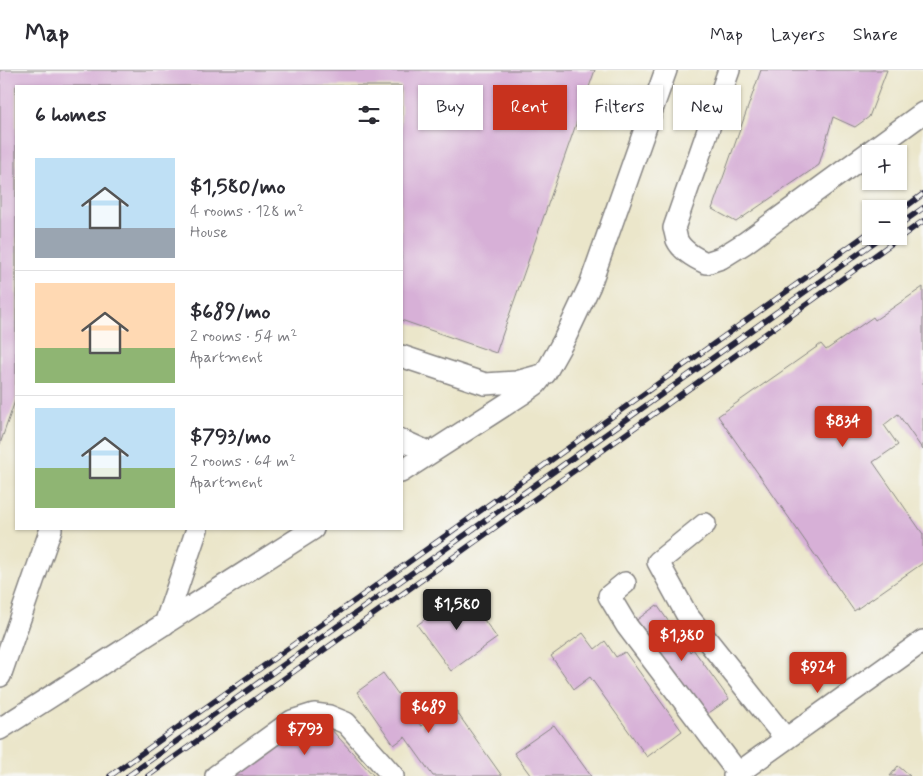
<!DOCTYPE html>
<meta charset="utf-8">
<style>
:root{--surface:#fff;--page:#f7f7f7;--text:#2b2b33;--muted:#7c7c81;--line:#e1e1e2;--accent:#c8321e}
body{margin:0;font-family:Mynerve,sans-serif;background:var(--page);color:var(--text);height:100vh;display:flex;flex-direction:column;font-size:19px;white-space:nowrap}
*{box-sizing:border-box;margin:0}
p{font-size:16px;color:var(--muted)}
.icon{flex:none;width:28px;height:28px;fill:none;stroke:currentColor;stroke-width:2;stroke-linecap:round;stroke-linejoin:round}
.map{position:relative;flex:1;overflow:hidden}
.sheet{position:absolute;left:15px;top:15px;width:388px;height:445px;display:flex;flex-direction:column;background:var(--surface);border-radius:0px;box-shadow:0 1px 4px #0004}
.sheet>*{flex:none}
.hud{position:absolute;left:418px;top:15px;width:430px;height:45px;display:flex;gap:10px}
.tools{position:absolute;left:862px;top:75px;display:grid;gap:10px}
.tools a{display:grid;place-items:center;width:45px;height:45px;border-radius:0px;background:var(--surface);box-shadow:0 1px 4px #0004;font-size:25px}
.price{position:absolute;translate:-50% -42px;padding:0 11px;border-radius:5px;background:var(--accent);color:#fff;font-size:16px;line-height:32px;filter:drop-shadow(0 1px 2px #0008)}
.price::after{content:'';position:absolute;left:50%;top:30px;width:15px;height:11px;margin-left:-8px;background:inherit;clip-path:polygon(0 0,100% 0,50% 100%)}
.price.on{background:#222;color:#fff}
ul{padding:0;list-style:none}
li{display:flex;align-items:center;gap:15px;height:125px;padding:0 20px}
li+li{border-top:1px solid var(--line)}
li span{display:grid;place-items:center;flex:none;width:140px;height:100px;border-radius:0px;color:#555}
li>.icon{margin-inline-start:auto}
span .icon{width:60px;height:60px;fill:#fffc;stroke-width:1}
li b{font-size:21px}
h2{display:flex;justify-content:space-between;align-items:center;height:60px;padding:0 20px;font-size:21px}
.pill{padding:0 18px;border-radius:0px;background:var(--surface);box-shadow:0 1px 4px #0004;font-size:18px;line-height:45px}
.pill.on{background:var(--accent);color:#fff}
header{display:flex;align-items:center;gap:30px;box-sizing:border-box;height:70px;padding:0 25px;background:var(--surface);border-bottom:1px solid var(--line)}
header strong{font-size:24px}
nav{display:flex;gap:28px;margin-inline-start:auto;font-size:18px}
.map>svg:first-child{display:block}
.building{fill:#d7b0d7}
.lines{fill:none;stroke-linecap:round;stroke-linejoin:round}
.minor-casing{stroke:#868482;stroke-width:24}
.minor{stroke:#fff;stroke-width:21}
.rail-casing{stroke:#22223b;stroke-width:5.5}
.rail{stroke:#f6f6f2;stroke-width:4;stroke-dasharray:11;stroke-linecap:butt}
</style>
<header>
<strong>Map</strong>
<nav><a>Map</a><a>Layers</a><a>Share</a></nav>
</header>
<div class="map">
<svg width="923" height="706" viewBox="0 0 923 706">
<rect width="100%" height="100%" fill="#f6f6f2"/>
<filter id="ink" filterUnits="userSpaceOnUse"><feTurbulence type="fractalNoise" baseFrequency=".02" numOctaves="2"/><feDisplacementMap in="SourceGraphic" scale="10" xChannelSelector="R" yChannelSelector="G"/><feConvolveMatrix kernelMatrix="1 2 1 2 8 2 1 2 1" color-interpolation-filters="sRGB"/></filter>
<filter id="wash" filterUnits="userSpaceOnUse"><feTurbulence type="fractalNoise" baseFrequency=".0096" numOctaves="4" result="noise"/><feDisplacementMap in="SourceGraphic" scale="20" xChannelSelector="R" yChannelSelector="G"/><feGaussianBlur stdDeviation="1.12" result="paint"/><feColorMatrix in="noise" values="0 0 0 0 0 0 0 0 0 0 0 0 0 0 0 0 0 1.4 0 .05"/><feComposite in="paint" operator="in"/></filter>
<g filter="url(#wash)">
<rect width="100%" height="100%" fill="#ebe6ca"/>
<g id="blocks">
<path class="building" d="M0 0H595L496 283 401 250V16H16V328L0 374Z
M761 0H887L869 47 855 57 833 47 819 95 736 152 712 139Z
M923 217V380L898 344 884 355 898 375 873 392 923 464V493L854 541 718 346 821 274 826 280 873 247 875 250Z
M464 522 497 568 451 601 417 555Z
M657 535 690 582 693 579 729 629 703 647 634 552Z
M583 563 595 579 605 571 616 587 625 582 682 661 647 687 590 607 574 619 551 586Z
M383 603 421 656 438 643 437 642 446 635 447 637 451 634 502 706H433L405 667 394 675 357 622Z
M301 653 328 656 374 706H227Z
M554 655 591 706H531L514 683Z
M898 696 910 706H890Z"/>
</g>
</g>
<g filter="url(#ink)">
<use href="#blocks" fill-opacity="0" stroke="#868482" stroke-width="1"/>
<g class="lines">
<defs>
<path id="minor" d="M729 0 674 158C675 161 676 166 677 170 682 181 695 188 706 193L721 188 745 173 923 43
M401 286 485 314 516 312 545 304 564 270 590 215 666 0
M401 370 430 383
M401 402 522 324 536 314 540 309
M705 454 658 492 687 545 786 669
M625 513 609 526 627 556 738 703
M165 554 197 459
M0 606 51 459
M0 659 313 459
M216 706 292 651 314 644 329 646 346 653 393 706
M734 706 923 571"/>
</defs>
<use href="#minor" class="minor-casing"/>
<use href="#minor" class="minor"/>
<defs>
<path id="rail" d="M899 142 923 124
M899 155 923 138
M110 706 871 161
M128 706 883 166
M148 706 923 151"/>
</defs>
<use href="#rail" class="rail-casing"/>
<use href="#rail" class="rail"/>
</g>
</g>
</svg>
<div class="tools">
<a>+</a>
<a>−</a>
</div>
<b class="price" style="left:843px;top:378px">$834</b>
<b class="price on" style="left:457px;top:561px">$1,580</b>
<b class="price" style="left:682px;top:592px">$1,380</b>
<b class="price" style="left:818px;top:624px">$924</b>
<b class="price" style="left:429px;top:664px">$689</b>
<b class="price" style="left:305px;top:686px">$793</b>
<div class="hud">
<a class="pill">Buy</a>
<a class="pill on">Rent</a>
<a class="pill">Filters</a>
<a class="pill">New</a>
</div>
<section class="sheet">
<h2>6 homes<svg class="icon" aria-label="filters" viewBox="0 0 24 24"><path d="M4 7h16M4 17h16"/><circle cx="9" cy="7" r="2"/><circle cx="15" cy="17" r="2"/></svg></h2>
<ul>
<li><span style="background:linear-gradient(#bfe0f5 70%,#9aa5b1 0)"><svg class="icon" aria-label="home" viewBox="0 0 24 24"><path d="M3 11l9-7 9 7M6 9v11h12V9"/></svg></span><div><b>$1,580/mo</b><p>4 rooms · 128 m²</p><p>House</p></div></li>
<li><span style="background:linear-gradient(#ffd9b3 65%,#8fb573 0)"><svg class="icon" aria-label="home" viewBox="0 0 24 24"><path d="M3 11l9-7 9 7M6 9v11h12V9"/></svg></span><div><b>$689/mo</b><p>2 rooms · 54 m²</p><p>Apartment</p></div></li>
<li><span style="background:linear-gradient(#bfe0f5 60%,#8fb573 0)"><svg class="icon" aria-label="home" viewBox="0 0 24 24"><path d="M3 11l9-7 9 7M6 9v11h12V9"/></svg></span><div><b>$793/mo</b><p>2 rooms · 64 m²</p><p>Apartment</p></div></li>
</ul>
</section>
</div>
